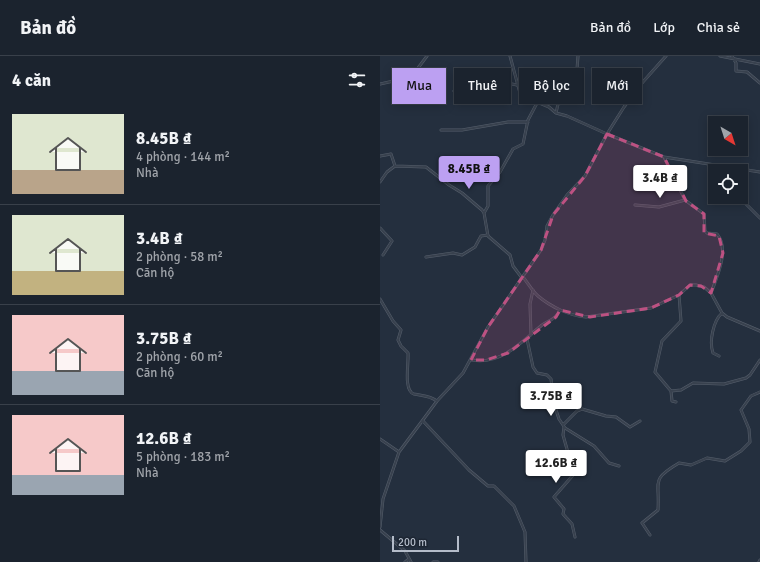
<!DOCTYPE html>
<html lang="vi">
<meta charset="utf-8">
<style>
:root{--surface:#1b232e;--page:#242b36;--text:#f1f3f6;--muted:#a0a4aa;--line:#39404a;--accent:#bca0f2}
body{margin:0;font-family:Signika,sans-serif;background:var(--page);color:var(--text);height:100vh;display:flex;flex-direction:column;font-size:15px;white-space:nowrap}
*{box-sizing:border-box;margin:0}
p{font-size:13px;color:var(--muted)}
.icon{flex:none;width:22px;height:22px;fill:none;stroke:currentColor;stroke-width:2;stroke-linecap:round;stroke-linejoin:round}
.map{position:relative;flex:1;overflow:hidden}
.sheet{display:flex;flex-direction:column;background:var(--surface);width:380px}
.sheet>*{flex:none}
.top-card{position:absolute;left:12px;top:12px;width:308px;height:36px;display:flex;gap:8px}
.needle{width:26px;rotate:141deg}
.controls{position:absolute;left:328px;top:60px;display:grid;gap:8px}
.controls a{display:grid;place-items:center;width:40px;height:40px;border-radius:0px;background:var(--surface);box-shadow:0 2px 10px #0003,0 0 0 1px var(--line);font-size:20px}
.scale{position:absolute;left:12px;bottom:10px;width:67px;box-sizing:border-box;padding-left:4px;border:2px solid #b4bcc9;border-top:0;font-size:11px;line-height:14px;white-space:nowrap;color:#b4bcc9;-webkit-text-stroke:3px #1d2633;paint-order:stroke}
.price{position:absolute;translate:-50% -34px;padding:0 9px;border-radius:4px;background:#fff;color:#222;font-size:13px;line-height:26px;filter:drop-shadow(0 1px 2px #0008)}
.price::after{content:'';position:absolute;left:50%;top:24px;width:12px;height:9px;margin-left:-6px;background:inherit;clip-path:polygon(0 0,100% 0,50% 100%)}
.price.current{background:var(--accent);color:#111}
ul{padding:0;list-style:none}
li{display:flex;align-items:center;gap:12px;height:100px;padding:0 12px}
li+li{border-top:1px solid var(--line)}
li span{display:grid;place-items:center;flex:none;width:112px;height:80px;border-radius:0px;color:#555}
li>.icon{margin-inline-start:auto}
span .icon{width:48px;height:48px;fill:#fffc;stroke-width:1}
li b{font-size:17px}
h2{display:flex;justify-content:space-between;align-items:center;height:48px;padding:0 12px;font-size:17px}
.tag{padding:0 14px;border-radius:0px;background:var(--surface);box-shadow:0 2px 10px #0003,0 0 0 1px var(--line);font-size:14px;line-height:36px}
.tag.current{background:var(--accent);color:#111}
header{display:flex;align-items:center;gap:24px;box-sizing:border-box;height:56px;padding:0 20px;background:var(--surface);border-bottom:1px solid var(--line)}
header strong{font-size:19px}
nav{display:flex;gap:22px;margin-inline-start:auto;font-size:14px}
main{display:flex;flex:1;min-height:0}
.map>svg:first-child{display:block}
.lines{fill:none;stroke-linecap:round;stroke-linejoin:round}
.street-casing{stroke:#565f6c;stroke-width:3}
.street{stroke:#38414e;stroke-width:2}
.marked{fill:#bd5182;fill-opacity:0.2;stroke:#bd5182;stroke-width:3;stroke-dasharray:8 5;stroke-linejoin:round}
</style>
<header>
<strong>Bản đồ</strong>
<nav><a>Bản đồ</a><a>Lớp</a><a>Chia sẻ</a></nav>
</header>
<main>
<section class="sheet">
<h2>4 căn<svg class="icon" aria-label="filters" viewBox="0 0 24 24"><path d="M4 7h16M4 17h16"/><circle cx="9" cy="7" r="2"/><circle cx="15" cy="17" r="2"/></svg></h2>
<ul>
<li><span style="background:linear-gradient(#dfe7d0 70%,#b9a48a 0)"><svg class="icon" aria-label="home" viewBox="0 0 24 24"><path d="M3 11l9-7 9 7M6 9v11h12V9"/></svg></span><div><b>8.45B ₫</b><p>4 phòng · 144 m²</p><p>Nhà</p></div></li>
<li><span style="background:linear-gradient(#dfe7d0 70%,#c2b280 0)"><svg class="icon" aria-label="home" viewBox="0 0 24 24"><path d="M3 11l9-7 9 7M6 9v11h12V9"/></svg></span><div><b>3.4B ₫</b><p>2 phòng · 58 m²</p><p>Căn hộ</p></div></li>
<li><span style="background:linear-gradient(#f6c9c9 70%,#9aa5b1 0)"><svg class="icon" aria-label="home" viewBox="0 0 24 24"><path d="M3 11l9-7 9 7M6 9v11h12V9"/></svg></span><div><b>3.75B ₫</b><p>2 phòng · 60 m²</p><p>Căn hộ</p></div></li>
<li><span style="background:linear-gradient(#f6c9c9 75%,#9aa5b1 0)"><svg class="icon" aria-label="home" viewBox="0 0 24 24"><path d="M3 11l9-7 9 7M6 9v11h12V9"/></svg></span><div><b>12.6B ₫</b><p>5 phòng · 183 m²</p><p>Nhà</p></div></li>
</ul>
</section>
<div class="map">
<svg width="380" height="506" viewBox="0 0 380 506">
<rect width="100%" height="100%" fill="#242f3e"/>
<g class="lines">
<defs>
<path id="street" d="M130 0 140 37 143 40 169 51 176 57 187 60 227 78 284 101 380 116
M340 0 380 8
M352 0 356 7V15L367 16 380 27
M0 28 18 24 25 20 35 22 38 12 47 0
M74 35 89 27 101 30 121 26 137 29
M176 57 178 48C189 47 191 39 192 30L196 27 198 0
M61 74H82L128 66H148
M0 100 11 98 15 110 46 111 69 129 82 137 102 154 104 157 108 180 130 199 133 210 142 222
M284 101 305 144 324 158 325 175 327 177 337 178C350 193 337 221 331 237
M0 126 7 116 15 110
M359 141 380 162
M255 149 279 151 305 144
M104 157 108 150V130L120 116 133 93 143 88 148 64 157 47
M0 172 12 185 3 199
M46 201 73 197 82 199 95 191 101 180 108 179
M143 221C148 227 152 235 158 240 171 251 190 260 206 261L271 252 299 239 310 229H316L324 231 331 237 342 257 347 261 380 275
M0 243 13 265 21 274 18 284 21 290 28 297C29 306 23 335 34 338 43 340 49 339 57 345
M151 279 150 248 153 234
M147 283 153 311 157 317 167 319 171 323 174 348 179 363 185 372 214 390 229 407 239 410
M339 300 333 297C329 286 333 265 342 257
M92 304C122 309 141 286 162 269 170 264 176 263 180 254
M291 335 301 334 313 327 344 328 366 322 370 319 380 304
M296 346 292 345 291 335 275 316 282 285 301 265 299 239
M43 365 89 414 108 430H114L134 450 145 476 146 506
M183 369 197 355 202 353 226 360 236 361 250 371 260 365
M184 371 183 379 194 418 174 441 184 453 183 458 192 468 195 481
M0 383 19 396
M0 471 3 443 19 396 57 345 83 317 108 271 161 194 165 184 167 170 173 159 187 139 205 120 227 78 244 51 262 27 286 0
M0 474 25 495 31 506
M270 479 262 467 278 454C280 425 270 424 299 407L311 409 327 402 345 405 361 395 370 386 369 373 361 354 371 340 380 336
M25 506 29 503
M53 506H58
M379 506 380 504"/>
</defs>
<use href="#street" class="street-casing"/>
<use href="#street" class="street"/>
</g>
<path class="marked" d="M227 78 284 101 306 145 324 158V177L339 180 343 197 331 237 321 230 310 229 299 239 271 252 210 261 180 254 176 261 128 297 106 304H91L108 271 161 194 173 159 205 120Z"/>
</svg>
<div class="controls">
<a><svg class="needle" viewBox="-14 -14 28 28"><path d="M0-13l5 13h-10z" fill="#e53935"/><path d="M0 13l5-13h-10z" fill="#a0a4aa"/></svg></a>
<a><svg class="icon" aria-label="locate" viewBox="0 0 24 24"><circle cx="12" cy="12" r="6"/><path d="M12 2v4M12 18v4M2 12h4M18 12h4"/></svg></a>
</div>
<div class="scale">200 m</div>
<b class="price current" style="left:89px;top:134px">8.45B ₫</b>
<b class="price" style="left:280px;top:143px">3.4B ₫</b>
<b class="price" style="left:171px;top:361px">3.75B ₫</b>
<b class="price" style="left:176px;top:428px">12.6B ₫</b>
<div class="top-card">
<a class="tag current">Mua</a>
<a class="tag">Thuê</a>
<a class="tag">Bộ lọc</a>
<a class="tag">Mới</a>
</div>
</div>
</main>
